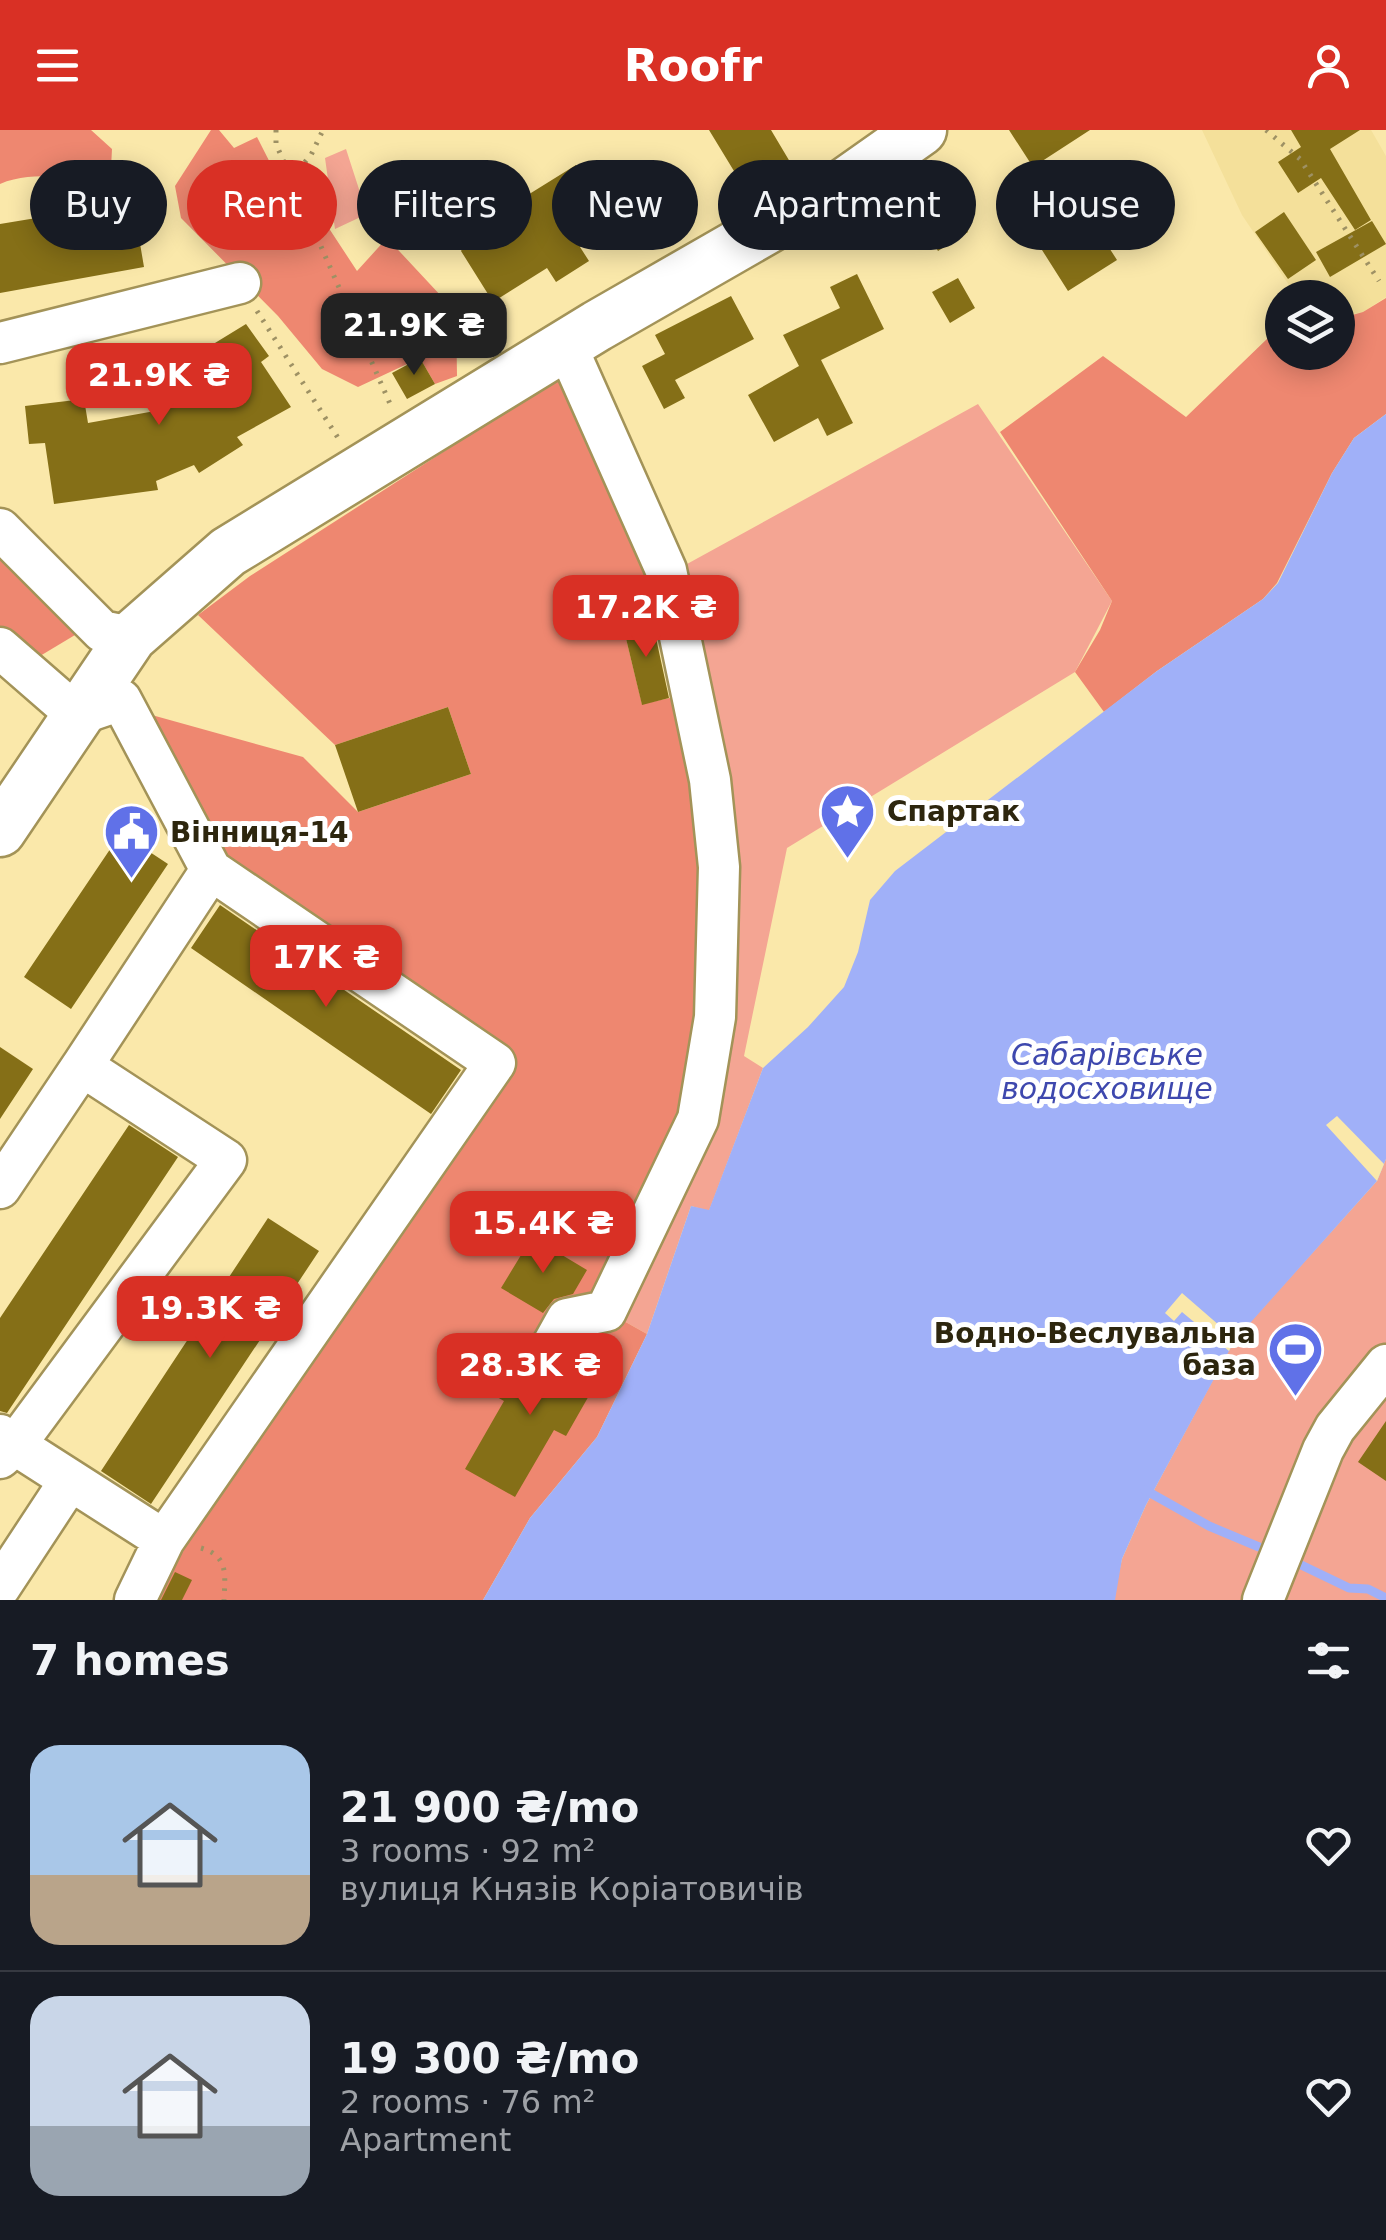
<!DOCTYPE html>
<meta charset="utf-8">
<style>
:root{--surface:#171b24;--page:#242831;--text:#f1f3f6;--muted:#9ea1a6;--line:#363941;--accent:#d93025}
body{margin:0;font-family:"DejaVu Sans",sans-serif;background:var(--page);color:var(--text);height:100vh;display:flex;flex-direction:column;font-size:38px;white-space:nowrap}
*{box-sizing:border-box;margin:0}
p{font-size:32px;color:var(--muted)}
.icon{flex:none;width:55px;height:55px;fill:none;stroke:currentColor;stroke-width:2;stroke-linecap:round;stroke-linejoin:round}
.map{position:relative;height:1470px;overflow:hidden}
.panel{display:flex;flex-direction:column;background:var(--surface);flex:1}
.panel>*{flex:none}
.guide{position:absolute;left:30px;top:30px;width:1328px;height:90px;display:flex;gap:20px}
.controls{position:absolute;left:1265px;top:150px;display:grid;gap:20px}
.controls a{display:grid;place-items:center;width:90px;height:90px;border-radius:50%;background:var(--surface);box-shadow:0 5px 25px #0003;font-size:50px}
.price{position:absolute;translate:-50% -85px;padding:0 22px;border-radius:20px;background:var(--accent);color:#fff;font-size:32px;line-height:65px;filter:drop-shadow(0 2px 5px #0008)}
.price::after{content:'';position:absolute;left:50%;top:60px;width:30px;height:22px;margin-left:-15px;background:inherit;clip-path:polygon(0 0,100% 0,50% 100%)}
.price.current{background:#222;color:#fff}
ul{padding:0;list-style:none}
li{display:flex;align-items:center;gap:30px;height:250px;padding:0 30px}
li+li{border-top:2px solid var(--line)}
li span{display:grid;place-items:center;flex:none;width:280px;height:200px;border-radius:30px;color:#555}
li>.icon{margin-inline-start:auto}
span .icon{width:120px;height:120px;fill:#fffc;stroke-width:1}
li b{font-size:42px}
h2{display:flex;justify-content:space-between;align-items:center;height:120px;padding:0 30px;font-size:42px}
.chip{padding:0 35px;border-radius:45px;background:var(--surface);box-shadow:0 5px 25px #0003;font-size:35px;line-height:90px}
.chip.current{background:var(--accent);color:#fff}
header{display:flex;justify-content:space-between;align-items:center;height:130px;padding:0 30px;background:var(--accent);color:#fff;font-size:45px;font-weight:600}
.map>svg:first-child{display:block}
.built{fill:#f4e09a}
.green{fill:#f4a593}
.forest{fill:#ee8770}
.water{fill:#a0b0f8}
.pier{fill:#fae8aa}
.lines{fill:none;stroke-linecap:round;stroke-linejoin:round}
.stream{stroke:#a0b0f8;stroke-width:9}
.building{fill:#856f17}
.minor-casing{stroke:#a39358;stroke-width:45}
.major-casing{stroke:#a39358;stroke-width:55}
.path{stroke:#9e9164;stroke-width:5;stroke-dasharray:2.5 8;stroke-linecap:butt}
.minor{stroke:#fff;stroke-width:40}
.major{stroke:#fff;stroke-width:50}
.labels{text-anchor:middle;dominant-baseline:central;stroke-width:10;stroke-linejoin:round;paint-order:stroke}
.poi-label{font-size:28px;font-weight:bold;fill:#2d260e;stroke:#fff;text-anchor:start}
.water-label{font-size:30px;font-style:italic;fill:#3e48ae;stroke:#fff}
</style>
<header><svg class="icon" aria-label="menu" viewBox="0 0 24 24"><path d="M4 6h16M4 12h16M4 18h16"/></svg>Roofr<svg class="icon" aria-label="person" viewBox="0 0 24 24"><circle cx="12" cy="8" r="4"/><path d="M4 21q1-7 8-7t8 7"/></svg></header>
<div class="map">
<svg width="1386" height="1470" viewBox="0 0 1386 1470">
<rect width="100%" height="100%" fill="#fae8aa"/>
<path class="built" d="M1202 0H1371L1386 26V167L1363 182 1338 187V168L1297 167 1242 85Z"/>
<path class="green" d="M346 19 367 84 335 99 325 28Z
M978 274 1112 471 1075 542 787 718 744 926 763 938 709 1081 691 1076 647 1204 606 1181 698 989 667 445Z
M1386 1029V1470H1002L1116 1456 1122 1429 1146 1375 1235 1209 1377 1051Z"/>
<path class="forest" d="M0 0H91L112 19 111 38C76 54 36 38 0 54Z
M211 0H219L234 18 257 7 291 74H313L357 141 387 108 456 182 457 246 435 254 420 228 358 257 322 239 278 186 181 88 175 56Z
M1386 168V284L1354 308 1332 343 1277 453 1263 469 1157 541 1104 582 1075 542 1100 500 1112 471 1000 302 1103 226 1186 287 1268 208 1282 204V222H1338V189L1363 182Z
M577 236 667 482 622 492 642 574 693 563 715 887 606 1181 647 1204 597 1307 530 1388 483 1470H135L495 933 211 740 141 582 303 627 358 682 471 644 448 577 335 615 198 485 250 446Z
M0 399 95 493 20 538 0 518Z"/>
<path class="water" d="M1386 284V1029L1377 1051 1235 1210 1146 1375 1122 1429 1115 1470H483L530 1388 597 1307 647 1204 691 1076 709 1080 763 938 808 897 844 857 858 822 870 770 895 741 1157 541 1263 469 1278 453 1332 343 1354 308Z"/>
<path class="pier" d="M1337 986 1384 1034 1377 1051 1326 995Z
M1182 1163 1235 1209 1229 1221 1182 1182 1174 1191 1165 1183Z"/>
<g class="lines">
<path class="stream" d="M1145 1360 1209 1396 1259 1417
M1295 1432 1349 1458 1368 1459 1386 1468"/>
</g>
<path class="building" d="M709 0H771L796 42 751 69Z
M1009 0H1090L1033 37Z
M1291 0H1360L1330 19 1371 90 1355 100 1321 48 1298 63 1278 32 1301 17Z
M576 35 615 97 580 117 589 131 556 152 547 138 493 172 461 121 466 112 462 106Z
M1092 52 1115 88 1097 99 1117 130 1068 161 1042 120 1077 99 1060 73Z
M941 57 968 102 938 121 910 76Z
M133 72 144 137 0 163V94Z
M1284 82 1316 130 1288 149 1255 102Z
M1372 91 1386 114 1330 147 1316 122Z
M857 144 884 199 821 230 853 293 827 306 818 288 774 312 748 265 799 236 783 205 840 178 830 157Z
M958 148 975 178 950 193 932 162Z
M731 166 754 209 675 250 685 268 664 279 642 236 665 224 655 205Z
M246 194 269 226 261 232 291 277 237 307 243 315 199 343 194 335 156 351 158 360 54 374 45 313 29 314 25 276 84 269 88 293 155 281 215 248 197 224Z
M420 228 435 254 407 269 392 243Z
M651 485 669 568 642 575 622 492Z
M448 577 471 644 358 682 335 615Z
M121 703 168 734 71 879 24 847Z
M220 775 461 940 431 984 191 818Z
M0 917 33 939 0 989Z
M129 995 178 1027 7 1283 0 1281V1188Z
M268 1088 319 1121 151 1374 101 1341Z
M532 1107 587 1140 573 1164 554 1169 543 1183 501 1158Z
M578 1218 607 1234 566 1306 554 1300 515 1367 465 1339 504 1271 481 1258 498 1227 551 1257Z
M1386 1291V1351L1358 1332Z
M175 1442 192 1450 182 1470H161Z"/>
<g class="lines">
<defs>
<path id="minor" d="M0 213 240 153
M0 399 102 501 131 507
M0 518 77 585 121 570 211 740 495 933 164 1410 135 1470
M0 1058 82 936
M548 1223 567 1189 606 1181 698 989 715 887 719 737 710 650 666 440 566 215
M0 1305 164 1410
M0 1328 15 1315 226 1030 82 936 211 740
M0 1457 69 1352
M1263 1470 1323 1320 1335 1298 1386 1235"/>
<path id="major" d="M0 701 131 507 228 422 597 196 846 53 921 0"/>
</defs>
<use href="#minor" class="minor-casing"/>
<use href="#major" class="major-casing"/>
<path class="path" d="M276 0V14L391 276
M1266 0 1300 29 1379 151
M291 48 311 25 323 0
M257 181 340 311
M201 1418C229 1426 225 1445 224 1470"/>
<use href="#minor" class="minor"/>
<use href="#major" class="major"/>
</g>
<defs>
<symbol id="sight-pin" viewBox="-11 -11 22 30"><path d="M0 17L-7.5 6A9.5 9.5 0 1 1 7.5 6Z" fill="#6071e8" stroke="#fff"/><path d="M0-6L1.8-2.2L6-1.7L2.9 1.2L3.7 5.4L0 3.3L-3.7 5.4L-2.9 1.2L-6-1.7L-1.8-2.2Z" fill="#fff"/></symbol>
<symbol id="civic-pin" viewBox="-11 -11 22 30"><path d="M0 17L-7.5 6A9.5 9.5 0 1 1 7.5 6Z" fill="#6071e8" stroke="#fff"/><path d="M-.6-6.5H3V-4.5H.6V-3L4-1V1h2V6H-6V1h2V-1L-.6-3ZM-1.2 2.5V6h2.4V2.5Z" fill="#fff"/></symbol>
<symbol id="stadium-pin" viewBox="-11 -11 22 30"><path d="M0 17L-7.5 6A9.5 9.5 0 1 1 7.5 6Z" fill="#6071e8" stroke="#fff"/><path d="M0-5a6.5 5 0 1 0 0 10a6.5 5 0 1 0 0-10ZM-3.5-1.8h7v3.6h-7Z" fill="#fff"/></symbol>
</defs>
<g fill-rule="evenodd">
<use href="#sight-pin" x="816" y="650" width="63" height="86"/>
<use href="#civic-pin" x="100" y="670" width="63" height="86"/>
<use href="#stadium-pin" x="1264" y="1188" width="63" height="86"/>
</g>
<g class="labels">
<g class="poi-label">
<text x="887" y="681">Спартак</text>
<text x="170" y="702">Вінниця-14</text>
<text x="1256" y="1203" text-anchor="end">Водно-Веслувальна<tspan x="1256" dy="32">база</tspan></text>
</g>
<g class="water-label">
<text x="1107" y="924">Сабарівське<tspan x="1107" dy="34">водосховище</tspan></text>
</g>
</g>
</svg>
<div class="controls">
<a><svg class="icon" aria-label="layers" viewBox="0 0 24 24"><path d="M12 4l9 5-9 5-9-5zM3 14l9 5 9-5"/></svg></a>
</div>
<b class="price current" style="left:414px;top:248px">21.9K ₴</b>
<b class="price" style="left:159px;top:298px">21.9K ₴</b>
<b class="price" style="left:646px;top:530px">17.2K ₴</b>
<b class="price" style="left:326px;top:880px">17K ₴</b>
<b class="price" style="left:543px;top:1146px">15.4K ₴</b>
<b class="price" style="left:210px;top:1231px">19.3K ₴</b>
<b class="price" style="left:530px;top:1288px">28.3K ₴</b>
<div class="guide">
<a class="chip">Buy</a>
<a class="chip current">Rent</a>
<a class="chip">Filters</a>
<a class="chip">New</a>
<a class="chip">Apartment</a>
<a class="chip">House</a>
</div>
</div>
<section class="panel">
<h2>7 homes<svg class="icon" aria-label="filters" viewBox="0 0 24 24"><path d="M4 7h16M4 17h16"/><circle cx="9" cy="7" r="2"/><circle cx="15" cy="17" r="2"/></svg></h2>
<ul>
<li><span style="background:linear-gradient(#a9c7e8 65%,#b9a48a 0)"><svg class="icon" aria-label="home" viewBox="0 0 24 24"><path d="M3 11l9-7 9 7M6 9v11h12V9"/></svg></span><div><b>21 900 ₴/mo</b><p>3 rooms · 92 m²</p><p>вулиця Князів Коріатовичів</p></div><svg class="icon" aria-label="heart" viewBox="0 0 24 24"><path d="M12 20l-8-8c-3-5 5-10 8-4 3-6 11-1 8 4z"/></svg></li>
<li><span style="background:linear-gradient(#c9d6e8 65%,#9aa5b1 0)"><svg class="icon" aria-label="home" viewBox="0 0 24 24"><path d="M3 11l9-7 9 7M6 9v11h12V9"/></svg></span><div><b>19 300 ₴/mo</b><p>2 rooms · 76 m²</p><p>Apartment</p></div><svg class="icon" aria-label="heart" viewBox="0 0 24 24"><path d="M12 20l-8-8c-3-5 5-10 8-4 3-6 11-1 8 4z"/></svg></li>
</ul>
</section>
